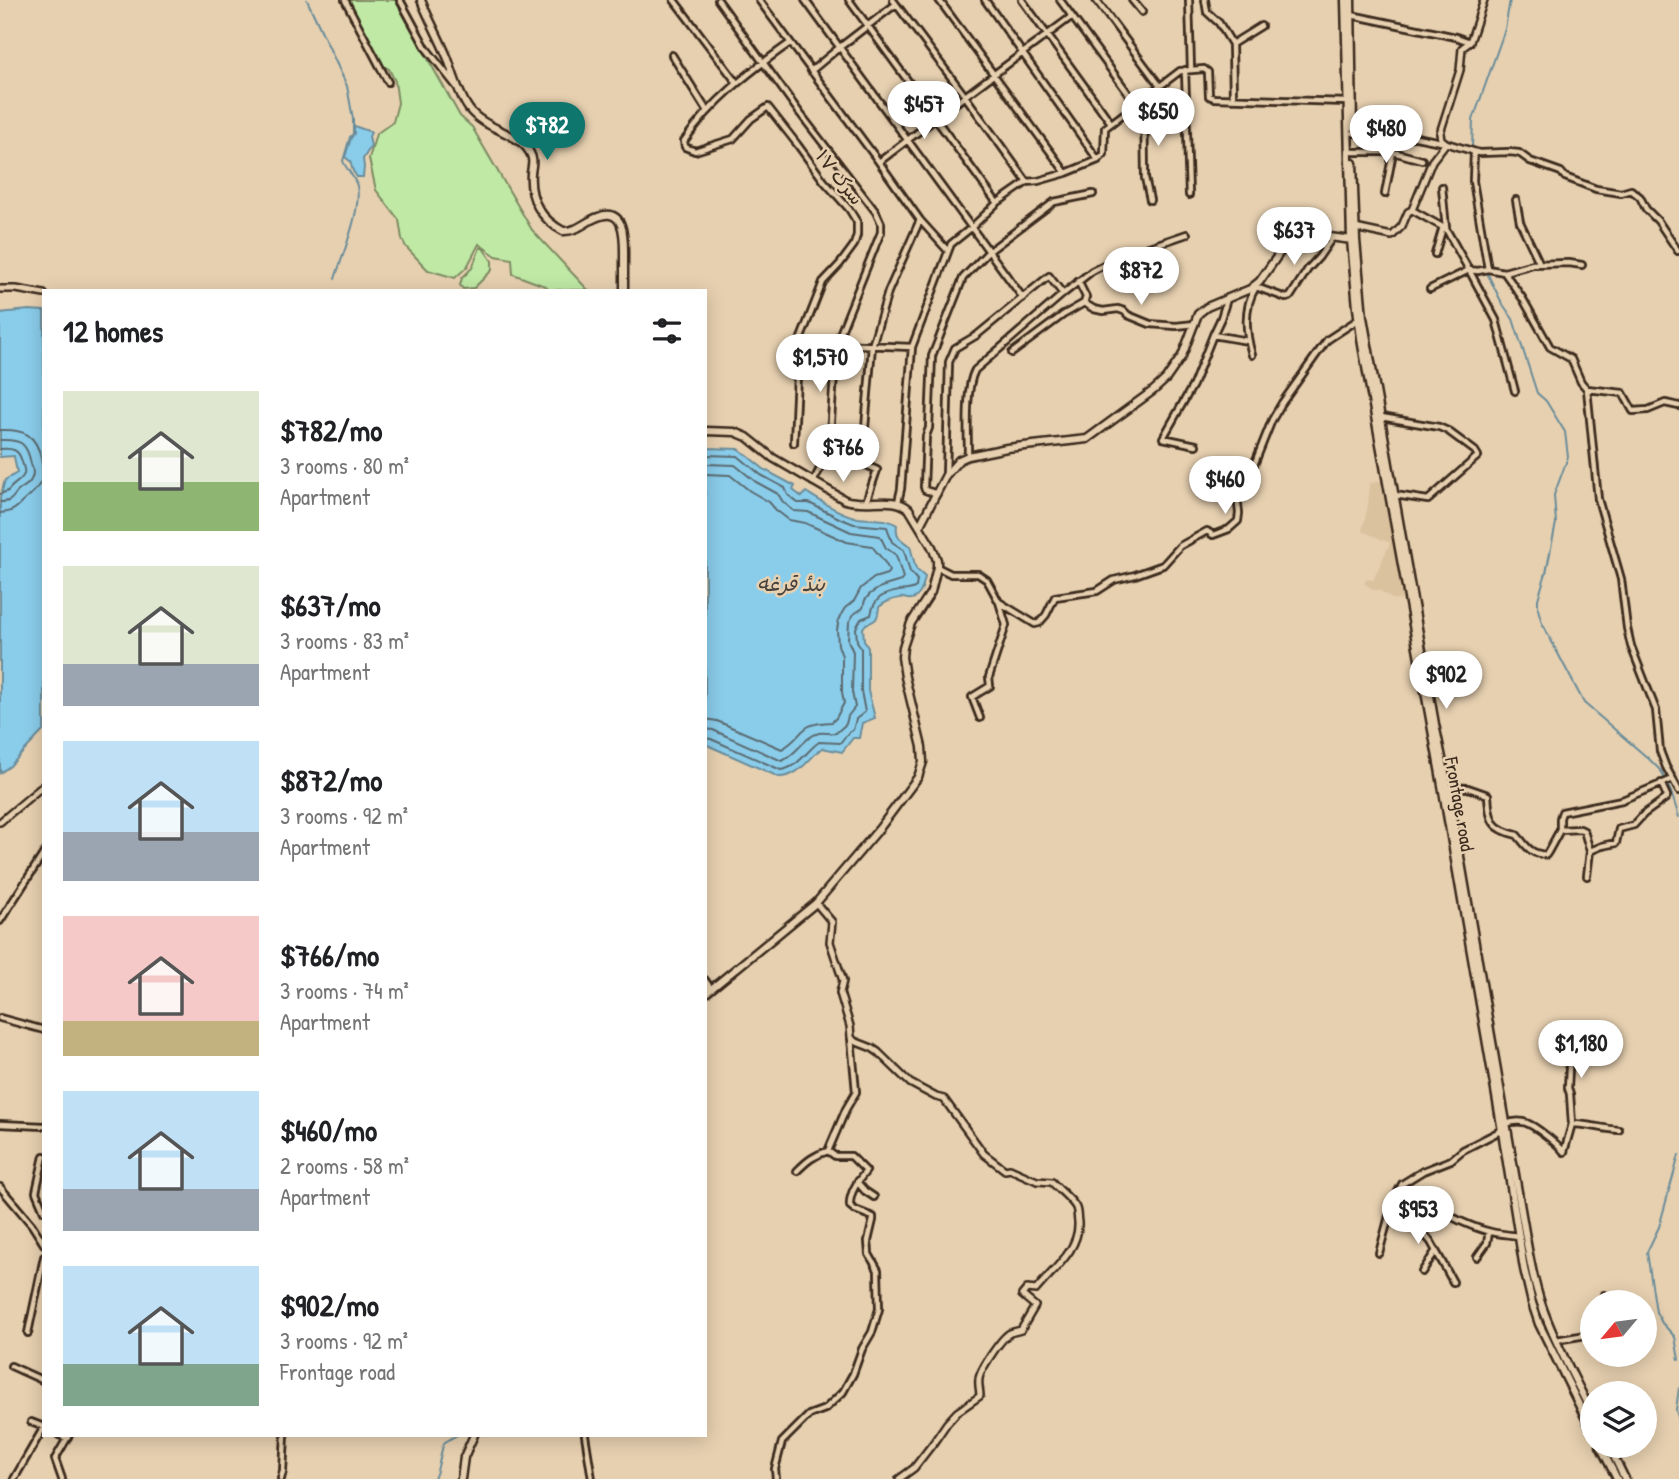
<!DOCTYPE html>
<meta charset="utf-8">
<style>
:root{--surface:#fff;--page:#f2f2f2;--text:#202124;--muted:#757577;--accent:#0f766e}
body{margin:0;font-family:"Patrick Hand","Playpen Sans Arabic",sans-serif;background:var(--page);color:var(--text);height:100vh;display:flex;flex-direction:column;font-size:26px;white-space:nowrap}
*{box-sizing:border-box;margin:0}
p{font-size:23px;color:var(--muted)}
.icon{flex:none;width:38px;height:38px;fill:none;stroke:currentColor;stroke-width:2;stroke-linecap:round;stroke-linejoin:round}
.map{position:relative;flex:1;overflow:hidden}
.details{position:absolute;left:42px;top:289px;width:665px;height:1148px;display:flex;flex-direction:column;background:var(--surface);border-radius:0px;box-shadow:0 4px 18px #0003}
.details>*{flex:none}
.needle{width:46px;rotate:241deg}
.fabs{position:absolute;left:1580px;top:1290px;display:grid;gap:14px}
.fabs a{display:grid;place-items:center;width:77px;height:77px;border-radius:50%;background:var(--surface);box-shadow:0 4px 18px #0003;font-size:35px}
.price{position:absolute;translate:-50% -60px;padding:0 16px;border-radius:24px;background:#fff;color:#222;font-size:23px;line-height:46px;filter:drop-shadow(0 2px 4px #0008)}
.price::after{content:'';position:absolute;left:50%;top:42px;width:21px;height:16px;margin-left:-10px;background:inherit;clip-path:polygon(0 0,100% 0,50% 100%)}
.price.on{background:var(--accent);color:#fff}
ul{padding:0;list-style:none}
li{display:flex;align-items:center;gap:21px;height:175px;padding:0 21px}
li span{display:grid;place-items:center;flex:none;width:196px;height:140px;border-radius:0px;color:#555}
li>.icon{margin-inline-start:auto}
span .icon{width:84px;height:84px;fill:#fffc;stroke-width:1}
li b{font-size:30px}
h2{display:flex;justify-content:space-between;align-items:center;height:84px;padding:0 21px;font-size:30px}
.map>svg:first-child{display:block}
.built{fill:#dac29f}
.green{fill:#bfe9a5;stroke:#7d8a62;stroke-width:2}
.water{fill:#8acdeb;stroke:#6a8c99;stroke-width:2}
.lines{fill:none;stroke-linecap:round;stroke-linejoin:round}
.shore{stroke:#5b6b70;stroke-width:2}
.stream{stroke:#6a8c99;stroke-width:2}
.minor-casing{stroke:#3b2a1e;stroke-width:10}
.tertiary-casing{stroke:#3b2a1e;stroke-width:10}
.secondary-casing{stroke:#3b2a1e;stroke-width:11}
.minor{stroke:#e7d0b0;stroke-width:4.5}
.tertiary{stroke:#e7d0b0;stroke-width:5}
.secondary{stroke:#e7d0b0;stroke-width:6}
.labels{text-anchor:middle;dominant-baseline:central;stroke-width:5;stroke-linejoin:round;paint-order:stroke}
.street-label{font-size:19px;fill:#3b2a1e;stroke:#e7d0b0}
.water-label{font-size:21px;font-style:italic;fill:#47423d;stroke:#e7d0b0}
</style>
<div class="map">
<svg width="1679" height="1479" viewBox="0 0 1679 1479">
<rect width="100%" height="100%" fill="#e7d0b0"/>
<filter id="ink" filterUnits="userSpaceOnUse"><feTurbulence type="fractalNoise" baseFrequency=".0143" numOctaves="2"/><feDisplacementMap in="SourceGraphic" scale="14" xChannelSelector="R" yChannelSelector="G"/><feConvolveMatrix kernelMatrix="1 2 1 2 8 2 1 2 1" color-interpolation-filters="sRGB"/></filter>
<g filter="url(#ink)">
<path class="built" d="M1382 481 1406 600 1392 599 1379 590H1373L1364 583 1367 579 1373 580 1390 543 1362 531 1368 505 1370 483Z"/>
<path class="green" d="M347 0H395L460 116 472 127 532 230 588 290H549L545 286 513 274 512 259 496 256 479 244 467 267 455 278 428 270 406 247 402 239 399 220 376 190 369 159 376 134 393 122 398 103 395 81 389 69 383 66Z
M480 248H483L492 261V270L474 288 463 289 460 285 462 278 472 268Z"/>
<path class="water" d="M354 126 371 132 369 137 371 146 363 159 364 167 363 177H357L353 171 350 161 345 157 351 138 354 134Z
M29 310 44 311V730L10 766 0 773V498L5 480 17 473 14 456 0 457V313Z
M705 448 739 449 765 470 795 486 793 490 802 497 806 492C822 502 840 514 858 518 871 520 886 517 897 525 895 537 901 540 910 546L916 569 925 577C923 585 921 598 911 599 907 600 904 597 900 598 892 599 885 602 879 607 878 618 877 621 866 624L863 628 864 640 868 648V691L875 718 862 723 859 738H853L842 752 822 748C808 759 799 777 779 777L705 744Z"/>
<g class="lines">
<path class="shore" d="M0 430C23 429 36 434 41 458 45 478 43 484 28 497 17 506 16 512 0 513
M0 440C21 439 27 443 31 464 33 469 34 475 31 480 28 486 22 487 18 491 11 499 12 502 0 502
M0 449C12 448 19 449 22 462 23 465 25 472 24 474 22 481 12 484 8 491L0 494
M705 455 738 456 761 475 785 488 788 495 798 503H809L839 518 854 524 887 527 892 542 904 550 910 572 917 580 916 587C909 592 907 589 899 591 882 594 874 598 871 615L861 619 856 628 857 641 861 649V691L865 712 856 719 853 730 848 733 840 743 819 742C806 751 798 768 781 770L711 739 705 738
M705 464 735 465 756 482 778 494 783 502 794 511 808 512 851 532 880 536 886 548 896 555 903 578 901 581 881 587 870 594 865 600 863 608 854 614 849 622 848 640 853 652 852 692 855 707 848 716 846 724 836 733C831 734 824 732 819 733 805 736 796 755 782 761L713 730 705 729
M705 474 730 475 750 491 769 502 776 510 789 520 805 523 847 542 872 546C878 555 886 561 889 571L887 574 874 578 861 588 854 601 845 608 839 618 837 630 838 645 842 656V692L844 703 836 718 832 722C797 723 806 735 782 749L717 721 705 719"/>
<path class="stream" d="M307 0 347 86 353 119V134L350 137 343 161C346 169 355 177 357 186 362 209 342 256 335 279
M1472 148 1473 120 1505 29 1510 0
M1486 271 1502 303 1513 319 1537 393 1546 401 1565 432 1568 457 1554 495 1556 523 1546 573 1538 599V609L1542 623 1584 703 1649 759 1661 771 1671 792 1679 817
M1679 1155 1659 1227 1647 1252 1656 1312 1662 1323 1675 1337 1679 1360
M1679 1388 1676 1410 1679 1420
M434 1479 437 1471 443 1445 445 1442 457 1435"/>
<defs>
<path id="minor" d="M345 0 388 82
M400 0 426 48 456 86
M674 0 737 83
M718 0 799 112 876 212 881 223V232L836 344 830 436 828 448
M759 0 879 162
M805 0 1023 298
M849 0 997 203
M893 0 965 96 1027 182
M939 0 1066 173
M985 0 1098 160
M1022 0 1111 123
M1060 0 1136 104
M1096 0 1160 86
M1132 0 1142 12
M1189 0 1191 70
M1205 0 1207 12 1219 23 1232 44 1233 99
M1351 15 1456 37 1470 42
M790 43C749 72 713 100 684 141L685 147 695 151 733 139 751 119 768 107 797 144 824 181 849 209 857 222V235L854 245 840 264 823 282 801 338 798 352 794 443
M1232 44 1261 26
M672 55 707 111
M1185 70 1189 195
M811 71 840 47 896 4
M1144 98 1145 178 1150 200
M1353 133 1416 137 1446 143 1479 153 1509 152 1519 153 1530 161 1561 172 1565 177 1596 189 1621 193 1631 190 1640 197 1646 209 1658 221 1678 251
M1353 152H1393L1422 160
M1474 152 1473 181 1488 269 1504 272 1523 299 1550 347 1571 359 1581 382 1587 389 1598 499 1621 579 1627 628 1631 646 1656 710 1660 751 1666 767 1679 791
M1442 187 1446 228
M1385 194 1396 136
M1516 200 1520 222 1540 264
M1412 210 1446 229 1469 270 1478 271 1488 269
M948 251 920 220 879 162 965 96 1071 17
M1435 254 1443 227
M1504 272 1533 264 1569 263 1582 265
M1078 281 1086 297 1084 303
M1256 287 1286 298 1290 297 1308 269 1319 257 1332 238
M1430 289 1469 270 1496 320 1515 391
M1084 303 1094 309 1103 311 1118 309 1124 311 1128 315 1150 324 1176 326 1195 324
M1213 335 1248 341
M836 344 912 347
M1012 353 1063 315 1084 303
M1252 355C1246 334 1243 307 1256 287
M1587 389 1623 393 1633 411 1648 410 1665 403 1679 406
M1381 417 1439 427 1448 431 1475 451 1478 456 1428 500 1395 495
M1196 445 1163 438 1193 385 1213 335 1221 318 1227 299
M968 456C968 434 965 388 975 370L1063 294 1092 271 1120 257 1187 234
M862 463 872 346 888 292 920 220
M946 475 949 362 955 348 977 335 1049 276 1063 294
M813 482 826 457 828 448 877 470 866 502
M937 494 925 490 924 487 926 436 929 428 932 356 963 278 988 252 1054 202 1093 194
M898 502 901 489 912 347 951 244 971 228 997 203 1027 182 1038 181 1066 173 1098 160 1104 154 1105 128 1180 71 1204 69 1208 72 1209 96 1214 98 1348 102
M937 567 951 574H978L987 580 999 602 1006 625 989 677 990 686 972 697 980 718
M999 602 1035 624 1039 623 1046 615 1055 597 1097 591 1114 580 1135 575 1163 565 1180 546 1207 531 1213 535 1229 529 1238 521 1239 513 1237 496 1254 465 1272 420 1282 403 1327 340 1359 319
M1448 787 1468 788 1488 795C1489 821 1492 829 1517 835 1526 845 1529 854 1546 855L1548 852 1560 830 1580 829 1584 831 1590 851 1587 876
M1560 830V818L1562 812 1622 800 1673 779
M1590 851 1602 846 1616 843 1619 829 1634 825 1644 814 1666 798 1667 796 1661 783
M0 921 44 853
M705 980 711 989
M0 1018 44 1030
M0 1124 44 1126
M1506 1124C1511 1122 1517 1121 1523 1122 1532 1123 1558 1144 1564 1152L1572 1124C1588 1124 1603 1129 1619 1130
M1572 1124 1570 1094 1568 1088 1571 1031 1574 1028 1595 1033
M44 1156 36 1192 44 1211
M797 1171C807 1161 814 1155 828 1151L846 1109 856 1092 851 1038
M857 1182 865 1191 874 1197
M0 1187 32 1225 44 1244
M1399 1190C1430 1203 1458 1224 1491 1232 1500 1234 1510 1235 1519 1236
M1393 1201 1408 1215 1431 1242 1453 1282
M1379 1253 1393 1201 1402 1184 1423 1171 1451 1160 1463 1150 1502 1130
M1477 1257 1487 1243 1489 1232
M1422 1272 1435 1252
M1604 1295 1605 1302
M28 1333 44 1257
M1556 1340 1592 1334
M11 1366 44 1381
M31 1422 44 1427
M59 1435 66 1438
M585 1435 592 1479
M14 1479 44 1427
M62 1479 55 1459 69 1435
M281 1479 283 1471 285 1435
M776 1479 775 1469 782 1442 809 1415 825 1409 843 1392 853 1374 862 1349 872 1332 879 1309 878 1270 869 1254 868 1241 873 1220V1217L855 1210 850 1206C849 1193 858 1181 866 1171L851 1156H835L828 1151"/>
<path id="tertiary" d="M1355 228 1392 236 1402 226 1408 212 1412 210 1432 161 1446 143 1441 139 1440 133 1460 70 1462 48 1470 42 1484 0
M0 289H16L44 294
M0 822 44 785
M816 903 832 922 830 942 843 981 840 993 850 1026 851 1037 854 1041 872 1048 878 1052 910 1083 936 1097 944 1099 984 1154 1005 1170 1010 1169 1037 1181 1052 1182C1058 1189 1070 1198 1075 1206 1078 1210 1077 1217 1078 1222 1080 1250 1052 1270 1036 1290L1027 1289 1022 1295 1035 1306 1021 1330C1017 1331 1013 1332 1010 1333 1001 1338 980 1370 979 1379 978 1385 980 1390 980 1396L957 1412 947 1423 934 1442 914 1468 899 1479"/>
<path id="secondary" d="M421 0C429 20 440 39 448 59 454 76 459 95 469 109 485 130 519 132 530 153 534 160 532 165 531 173 529 199 541 219 563 231 577 232 586 221 598 217 626 206 624 240 624 257 624 268 624 279 624 290
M1345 0 1351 240 1357 308 1362 345 1440 774 1501 1125 1524 1269 1532 1303 1539 1324 1592 1431
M1351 0 1353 127
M1353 163 1356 240 1363 317 1435 724 1448 787 1526 1238C1530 1261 1534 1284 1542 1306 1555 1344 1575 1378 1592 1414
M705 431 735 432 747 437 773 458 845 500C868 507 893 495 909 509L932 547 937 560V567L931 592 911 623 903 647 902 657 905 677 922 747 923 762 918 777 879 829 816 903 705 994
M920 525 946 475 959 460 968 456 1007 448 1087 439 1154 390 1166 379 1182 356 1198 314 1207 307 1250 289 1260 281 1290 238 1307 234 1352 240
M1600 1446 1617 1479
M1609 1446 1625 1479
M461 1479 464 1457 474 1435"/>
</defs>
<use href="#minor" class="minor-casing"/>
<use href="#tertiary" class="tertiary-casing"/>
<use href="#secondary" class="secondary-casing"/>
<use href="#minor" class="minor"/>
<use href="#tertiary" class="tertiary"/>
<use href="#secondary" class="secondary"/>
</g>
</g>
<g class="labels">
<g class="street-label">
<text transform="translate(840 177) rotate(52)">سرک ۱۷</text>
<text transform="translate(1460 804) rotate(80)">Frontage road</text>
</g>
<g class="water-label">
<text x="791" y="583">بندٔ قرغه</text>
</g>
</g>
</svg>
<div class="fabs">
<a><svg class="needle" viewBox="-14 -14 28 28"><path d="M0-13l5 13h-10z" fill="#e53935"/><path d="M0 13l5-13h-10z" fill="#757577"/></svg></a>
<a><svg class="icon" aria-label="layers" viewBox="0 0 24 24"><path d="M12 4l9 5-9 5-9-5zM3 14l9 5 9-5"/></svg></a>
</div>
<b class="price" style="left:924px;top:141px">$457</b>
<b class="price" style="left:1158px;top:148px">$650</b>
<b class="price on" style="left:547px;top:162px">$782</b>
<b class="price" style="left:1386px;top:165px">$480</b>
<b class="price" style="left:1294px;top:267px">$637</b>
<b class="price" style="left:1141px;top:307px">$872</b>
<b class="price" style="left:820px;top:394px">$1,570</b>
<b class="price" style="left:843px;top:484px">$766</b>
<b class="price" style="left:1225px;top:516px">$460</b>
<b class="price" style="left:1446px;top:711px">$902</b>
<b class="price" style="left:1581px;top:1080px">$1,180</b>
<b class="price" style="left:1418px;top:1246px">$953</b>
<section class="details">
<h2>12 homes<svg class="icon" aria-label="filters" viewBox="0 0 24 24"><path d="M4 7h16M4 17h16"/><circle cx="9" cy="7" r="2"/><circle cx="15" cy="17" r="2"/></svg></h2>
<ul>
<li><span style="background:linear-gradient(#dfe7d0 65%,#8fb573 0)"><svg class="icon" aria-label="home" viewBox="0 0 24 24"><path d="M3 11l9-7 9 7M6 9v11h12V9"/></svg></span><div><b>$782/mo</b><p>3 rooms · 80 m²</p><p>Apartment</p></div></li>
<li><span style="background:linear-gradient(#dfe7d0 70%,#9aa5b1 0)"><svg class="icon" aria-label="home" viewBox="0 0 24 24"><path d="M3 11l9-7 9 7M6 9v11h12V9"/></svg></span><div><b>$637/mo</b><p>3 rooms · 83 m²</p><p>Apartment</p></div></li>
<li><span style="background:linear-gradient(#bfe0f5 65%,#9aa5b1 0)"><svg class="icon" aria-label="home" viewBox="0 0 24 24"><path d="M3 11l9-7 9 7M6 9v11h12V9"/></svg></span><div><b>$872/mo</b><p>3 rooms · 92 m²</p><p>Apartment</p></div></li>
<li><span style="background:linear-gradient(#f6c9c9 75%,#c2b280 0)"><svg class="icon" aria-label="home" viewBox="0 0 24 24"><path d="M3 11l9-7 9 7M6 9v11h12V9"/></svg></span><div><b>$766/mo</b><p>3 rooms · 74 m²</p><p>Apartment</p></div></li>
<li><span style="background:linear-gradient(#bfe0f5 70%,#9aa5b1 0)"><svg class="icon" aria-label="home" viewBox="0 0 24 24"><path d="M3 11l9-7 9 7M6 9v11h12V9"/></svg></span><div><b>$460/mo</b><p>2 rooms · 58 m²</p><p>Apartment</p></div></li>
<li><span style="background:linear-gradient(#bfe0f5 70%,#7fa58c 0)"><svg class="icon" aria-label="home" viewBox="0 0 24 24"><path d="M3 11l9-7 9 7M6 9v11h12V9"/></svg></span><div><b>$902/mo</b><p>3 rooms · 92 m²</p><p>Frontage road</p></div></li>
</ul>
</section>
</div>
